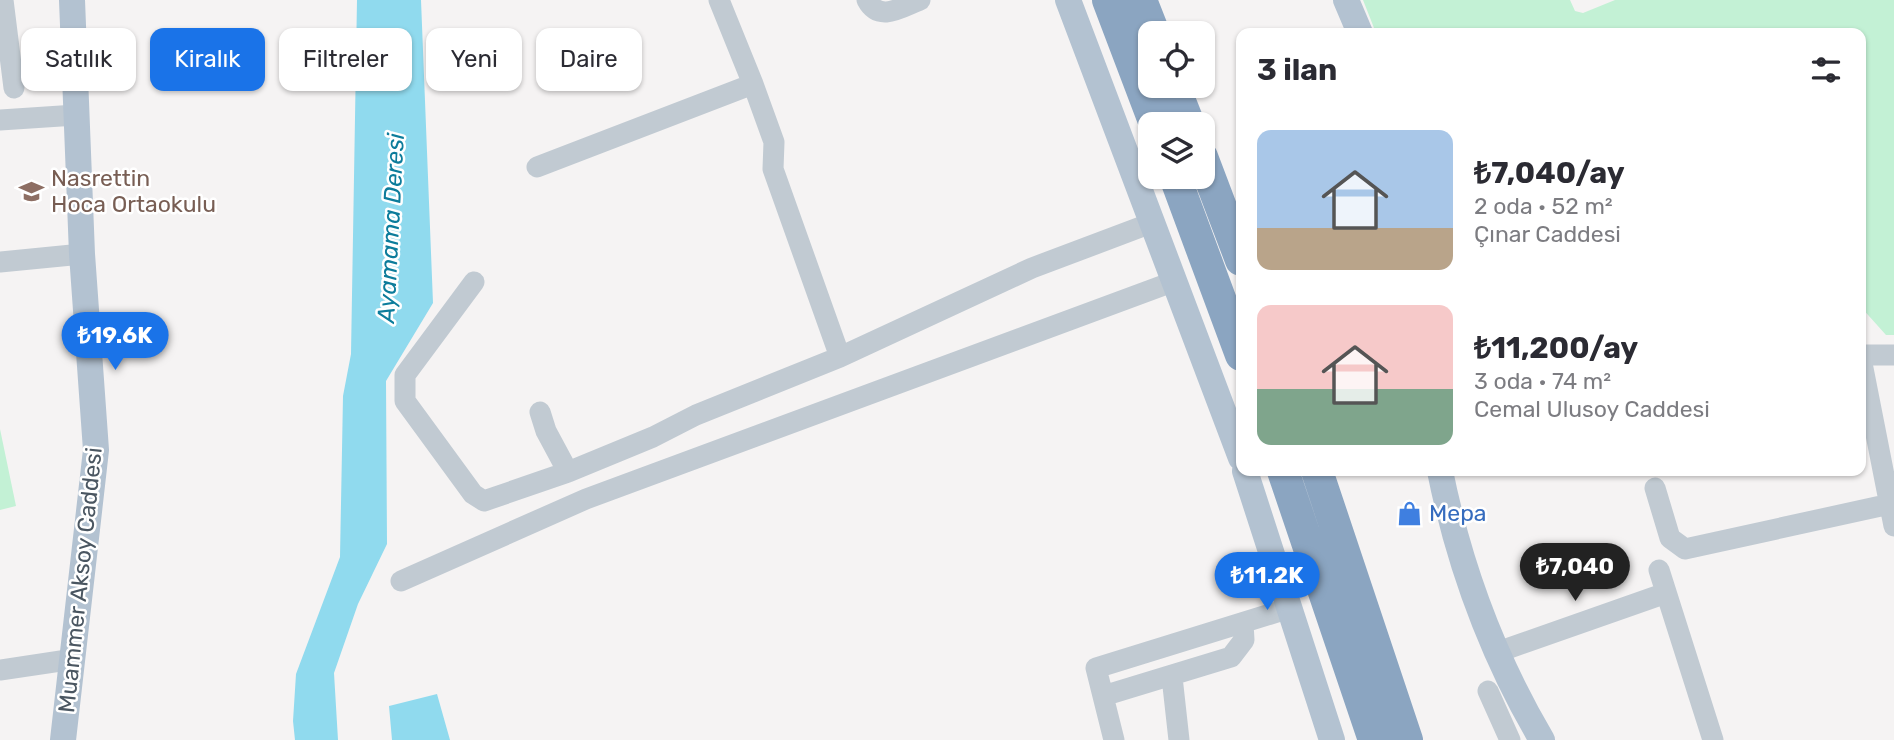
<!DOCTYPE html>
<html lang="tr">
<meta charset="utf-8">
<style>
:root{--surface:#fff;--page:#f2f2f3;--text:#2b2b33;--muted:#7c7c81;--accent:#1a73e8}
body{margin:0;font-family:Rubik,sans-serif;background:var(--page);color:var(--text);height:100vh;display:flex;flex-direction:column;font-size:26px;white-space:nowrap}
*{box-sizing:border-box;margin:0}
p{font-size:23px;color:var(--muted)}
.icon{flex:none;width:38px;height:38px;fill:none;stroke:currentColor;stroke-width:2;stroke-linecap:round;stroke-linejoin:round}
.map{position:relative;flex:1;overflow:hidden}
.panel{position:absolute;left:1236px;top:28px;width:630px;height:448px;display:flex;flex-direction:column;background:var(--surface);border-radius:14px;box-shadow:0 2px 5px #0004}
.panel>*{flex:none}
.hud{position:absolute;left:21px;top:28px;width:665px;height:63px;display:flex;gap:14px}
.controls{position:absolute;left:1138px;top:21px;display:grid;gap:14px}
.controls a{display:grid;place-items:center;width:77px;height:77px;border-radius:14px;background:var(--surface);box-shadow:0 2px 5px #0004;font-size:35px}
.price{position:absolute;translate:-50% -60px;padding:0 16px;border-radius:24px;background:var(--accent);color:#fff;font-size:23px;line-height:46px;filter:drop-shadow(0 2px 4px #0008)}
.price::after{content:'';position:absolute;left:50%;top:42px;width:21px;height:16px;margin-left:-10px;background:inherit;clip-path:polygon(0 0,100% 0,50% 100%)}
.price.active{background:#222;color:#fff}
ul{padding:0;list-style:none}
li{display:flex;align-items:center;gap:21px;height:175px;padding:0 21px}
li span{display:grid;place-items:center;flex:none;width:196px;height:140px;border-radius:14px;color:#555}
li>.icon{margin-inline-start:auto}
span .icon{width:84px;height:84px;fill:#fffc;stroke-width:1}
li b{font-size:30px}
h2{display:flex;justify-content:space-between;align-items:center;height:84px;padding:0 21px;font-size:30px}
.chip{padding:0 24px;border-radius:14px;background:var(--surface);box-shadow:0 2px 5px #0004;font-size:24px;line-height:63px}
.chip.active{background:var(--accent);color:#fff}
.map>svg:first-child{display:block}
.green{fill:#c3f1d5}
.water{fill:#90daee}
.lines{fill:none;stroke-linecap:round;stroke-linejoin:round}
.minor{stroke:#c1cad2;stroke-width:21}
.major{stroke:#b3c2d1;stroke-width:26}
.highway{stroke:#8ba5c1;stroke-width:32}
.labels{text-anchor:middle;dominant-baseline:central;stroke-width:5;stroke-linejoin:round;paint-order:stroke}
.education-label{font-size:23px;fill:#785e54;stroke:#fff;text-anchor:start}
.shop-label{font-size:23px;fill:#366cbe;stroke:#fff;text-anchor:start}
.street-label{font-size:23px;fill:#4a5661;stroke:#fff}
.water-label{font-size:24px;font-style:italic;fill:#0c7c9b;stroke:#fff}
</style>
<div class="map">
<svg width="1894" height="740" viewBox="0 0 1894 740">
<rect width="100%" height="100%" fill="#f5f3f3"/>
<path class="green" d="M1363 0H1570L1575 11 1583 13 1615 0H1894V335H1886L1860 306V33H1376Z
M0 429 16 506 0 510Z"/>
<path class="water" d="M357 0H421L433 303 386 381 387 544 358 604 334 673 338 740H295L293 721 296 674 340 557 343 396 351 354Z
M437 694 450 740H392L389 706Z"/>
<g class="lines">
<path class="minor" d="M3 0 14 88
M719 0 753 84
M867 0C879 23 902 7 920 0
M0 120 76 115
M537 167 753 84 774 142 773 169 840 357
M0 262 82 254
M474 282 405 375V401L473 494 484 501 568 472
M1860 353 1894 526
M1861 355H1894
M540 412 546 431 568 472 653 437 696 415 840 357 1032 268 1154 222
M1655 488 1670 538 1685 549 1890 504
M1659 570 1713 740
M401 581 586 499 1175 281
M1498 652 1666 593
M0 670 74 659
M1172 677 1179 740
M1488 691 1510 740
M1103 696 1231 657 1244 640 1243 623
M1114 740 1096 668 1290 608"/>
<path class="major" d="M1068 0 1241 458
M1346 0 1360 33
M1245 471 1332 740
M1440 471C1459 565 1493 657 1542 740
M63 740 96 450 82 254 72 0"/>
<path class="highway" d="M1108 0 1155 124
M1141 0 1154 33
M1174 86 1189 124
M1202 157 1241 260
M1175 177 1241 355
M1283 471 1374 740
M1317 471 1407 740"/>
</g>
<defs>
<symbol id="school-bare" viewBox="-9 -9 18 18"><path d="M0-5L7-2L0 1L-7-2ZM-4 1L0 2.5L4 1V4Q0 6-4 4Z" fill="#8d6e63" stroke="#fff" stroke-width="2.5" paint-order="stroke"/></symbol>
<symbol id="shop-bare" viewBox="-9 -9 18 18"><path d="M-5-2.5h2.3a2.7 3.5 0 0 1 5.4 0H5L5.5 6h-11ZM-1.5-2.5h3a1.5 2.3 0 0 0-3 0Z" fill="#3f7fe0" stroke="#fff" stroke-width="2.5" paint-order="stroke"/></symbol>
</defs>
<g fill-rule="evenodd">
<use href="#school-bare" x="14" y="174" width="35" height="35"/>
<use href="#shop-bare" x="1392" y="496" width="35" height="35"/>
</g>
<g class="labels">
<g class="education-label">
<text x="51" y="178">Nasrettin<tspan x="51" dy="26">Hoca Ortaokulu</tspan></text>
</g>
<g class="shop-label">
<text x="1429" y="513">Mepa</text>
</g>
<g class="street-label">
<text transform="translate(80 580) rotate(-84)">Muammer Aksoy Caddesi</text>
</g>
<g class="water-label">
<text transform="translate(391 228) rotate(-87)">Ayamama Deresi</text>
</g>
</g>
</svg>
<div class="controls">
<a><svg class="icon" aria-label="locate" viewBox="0 0 24 24"><circle cx="12" cy="12" r="6"/><path d="M12 2v4M12 18v4M2 12h4M18 12h4"/></svg></a>
<a><svg class="icon" aria-label="layers" viewBox="0 0 24 24"><path d="M12 4l9 5-9 5-9-5zM3 14l9 5 9-5"/></svg></a>
</div>
<b class="price" style="left:115px;top:372px">₺19.6K</b>
<b class="price active" style="left:1575px;top:603px">₺7,040</b>
<b class="price" style="left:1267px;top:612px">₺11.2K</b>
<div class="hud">
<a class="chip">Satılık</a>
<a class="chip active">Kiralık</a>
<a class="chip">Filtreler</a>
<a class="chip">Yeni</a>
<a class="chip">Daire</a>
</div>
<section class="panel">
<h2>3 ilan<svg class="icon" aria-label="filters" viewBox="0 0 24 24"><path d="M4 7h16M4 17h16"/><circle cx="9" cy="7" r="2"/><circle cx="15" cy="17" r="2"/></svg></h2>
<ul>
<li><span style="background:linear-gradient(#a9c7e8 70%,#b9a48a 0)"><svg class="icon" aria-label="home" viewBox="0 0 24 24"><path d="M3 11l9-7 9 7M6 9v11h12V9"/></svg></span><div><b>₺7,040/ay</b><p>2 oda · 52 m²</p><p>Çınar Caddesi</p></div></li>
<li><span style="background:linear-gradient(#f6c9c9 60%,#7fa58c 0)"><svg class="icon" aria-label="home" viewBox="0 0 24 24"><path d="M3 11l9-7 9 7M6 9v11h12V9"/></svg></span><div><b>₺11,200/ay</b><p>3 oda · 74 m²</p><p>Cemal Ulusoy Caddesi</p></div></li>
</ul>
</section>
</div>
